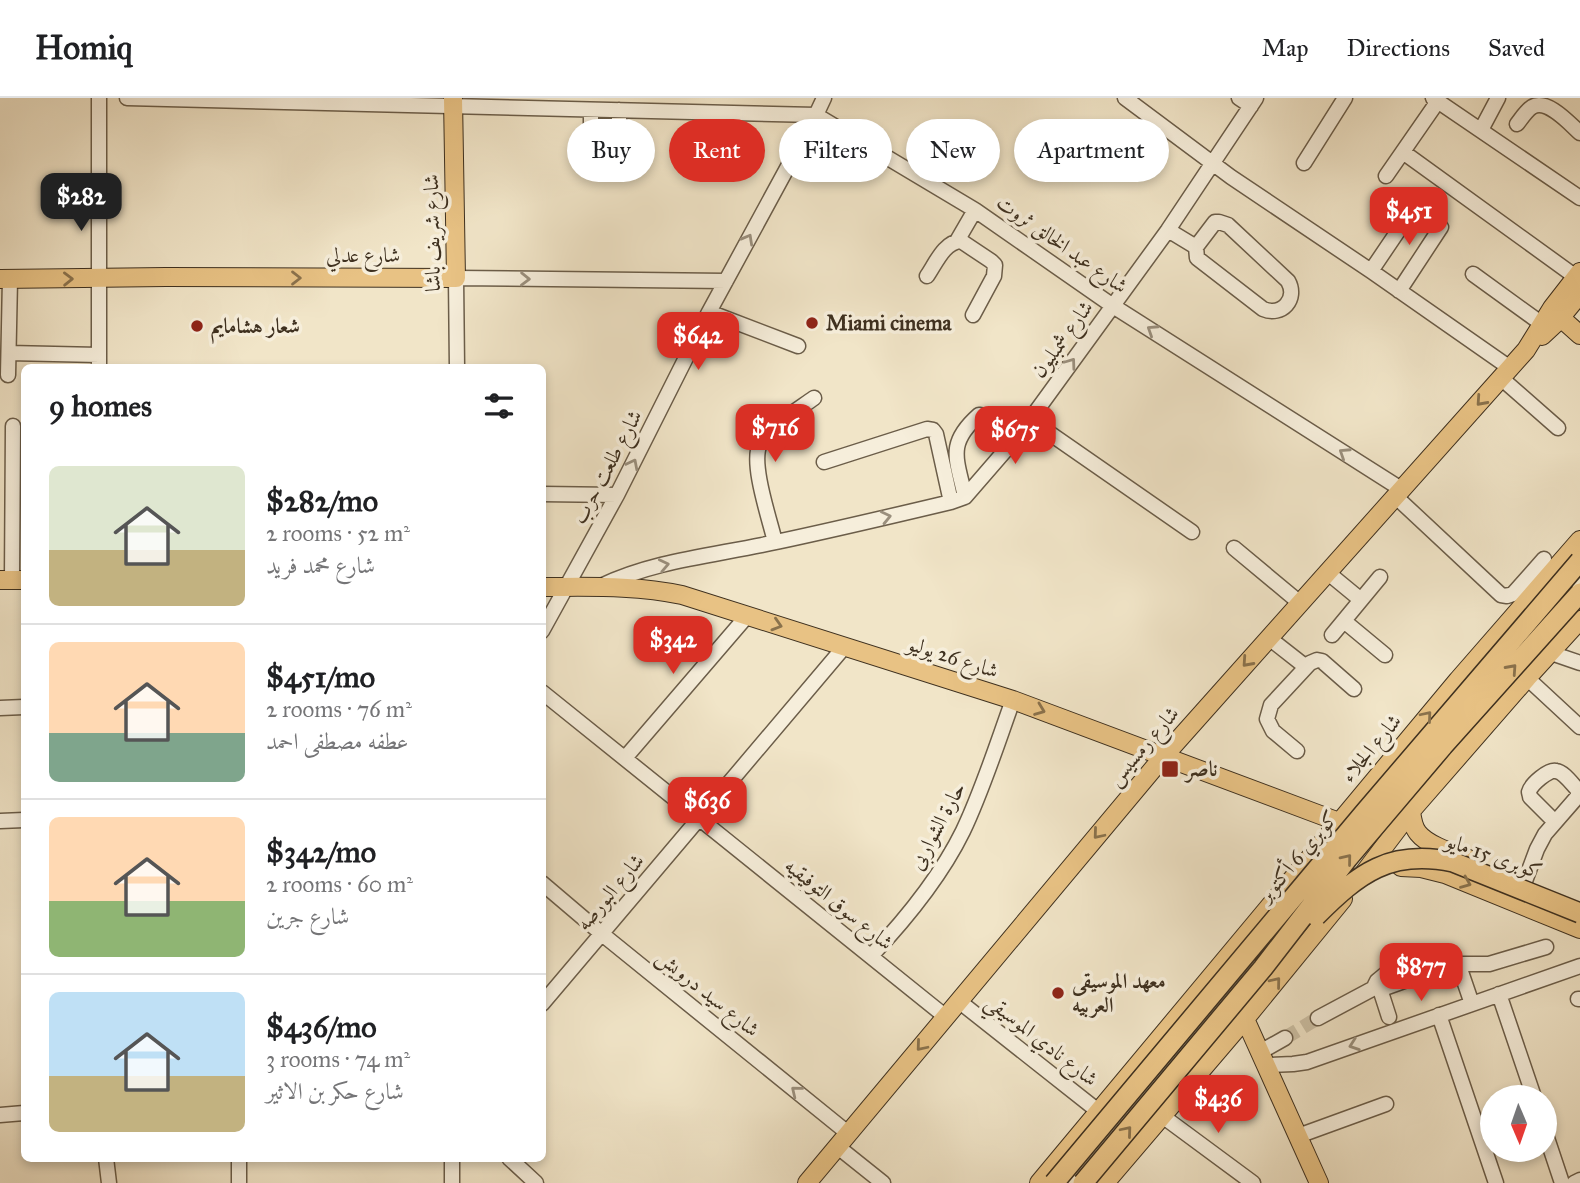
<!DOCTYPE html>
<meta charset="utf-8">
<style>
:root{--surface:#fff;--page:#f6f6f6;--text:#202124;--muted:#757577;--line:#e0e0e0;--accent:#d93025}
body{margin:0;font-family:"IM FELL Great Primer",Amiri,serif;background:var(--page);color:var(--text);height:100vh;display:flex;flex-direction:column;font-size:26px;white-space:nowrap}
*{box-sizing:border-box;margin:0}
p{font-size:23px;color:var(--muted)}
.icon{flex:none;width:38px;height:38px;fill:none;stroke:currentColor;stroke-width:2;stroke-linecap:round;stroke-linejoin:round}
.map{position:relative;flex:1;overflow:hidden}
.sheet{position:absolute;left:21px;top:266px;width:525px;height:798px;display:flex;flex-direction:column;background:var(--surface);border-radius:10px;box-shadow:0 4px 10px #0003}
.sheet>*{flex:none}
.guide{position:absolute;left:567px;top:21px;width:665px;height:63px;display:flex;gap:14px}
.needle{width:46px;rotate:178deg}
.controls{position:absolute;left:1480px;top:987px;display:grid;gap:14px}
.controls a{display:grid;place-items:center;width:77px;height:77px;border-radius:50%;background:var(--surface);box-shadow:0 4px 10px #0003;font-size:35px}
.price{position:absolute;translate:-50% -60px;padding:0 16px;border-radius:14px;background:var(--accent);color:#fff;font-size:23px;line-height:46px;filter:drop-shadow(0 2px 4px #0008)}
.price::after{content:'';position:absolute;left:50%;top:42px;width:21px;height:16px;margin-left:-10px;background:inherit;clip-path:polygon(0 0,100% 0,50% 100%)}
.price.active{background:#222;color:#fff}
ul{padding:0;list-style:none}
li{display:flex;align-items:center;gap:21px;height:175px;padding:0 28px}
li+li{border-top:2px solid var(--line)}
li span{display:grid;place-items:center;flex:none;width:196px;height:140px;border-radius:10px;color:#555}
li>.icon{margin-inline-start:auto}
span .icon{width:84px;height:84px;fill:#fffc;stroke-width:1}
li b{font-size:30px}
h2{display:flex;justify-content:space-between;align-items:center;height:84px;padding:0 28px;font-size:30px}
.tag{padding:0 24px;border-radius:32px;background:var(--surface);box-shadow:0 4px 10px #0003;font-size:24px;line-height:63px}
.tag.active{background:var(--accent);color:#fff}
header{display:flex;align-items:center;gap:42px;box-sizing:border-box;height:98px;padding:0 35px;background:var(--surface);border-bottom:2px solid var(--line)}
header strong{font-size:33px}
nav{display:flex;gap:38px;margin-inline-start:auto;font-size:24px}
.map>svg:first-child{display:block}
.lines{fill:none;stroke-linecap:round;stroke-linejoin:round}
.minor-tunnel{stroke:#cdc1a6;stroke-width:14;stroke-dasharray:14 7;stroke-linecap:butt}
.minor-casing{stroke:#6b5d49;stroke-width:17}
.major-casing{stroke:#3e301f;stroke-width:20}
.minor{stroke:#f6eedb;stroke-width:14}
.major{stroke:#e8c284;stroke-width:18}
.highway-bridge-casing{stroke:#3e301f;stroke-width:22;stroke-linecap:butt}
.highway-bridge{stroke:#e8c284;stroke-width:19}
.oneway{stroke:#9a8f7d}
.oneway2{stroke:#8a724c}
.poi-dot{fill:#8f2418;stroke:#f6eedb;stroke-width:2.5}
.labels{text-anchor:middle;dominant-baseline:central;stroke-width:7;stroke-linejoin:round;paint-order:stroke}
.street-label{font-size:21px;fill:#3e301f;stroke:#f6eedb}
.poi-label{font-size:21px;font-weight:bold;fill:#3e301f;stroke:#f6eedb;text-anchor:start}
</style>
<header>
<strong>Homiq</strong>
<nav><a>Map</a><a>Directions</a><a>Saved</a></nav>
</header>
<div class="map">
<svg width="1580" height="1085" viewBox="0 0 1580 1085">
<rect width="100%" height="100%" fill="#f1e5c8"/>
<filter id="stains"><feTurbulence type="fractalNoise" baseFrequency=".00286" numOctaves="4"/><feColorMatrix values="0 0 0 0 .2 0 0 0 0 .09 0 0 0 0 .02 0 0 0 .5 -.17"/></filter>
<radialGradient id="worn" r=".72"><stop offset=".6" stop-color="#630" stop-opacity="0"/><stop offset="1" stop-color="#630" stop-opacity=".3"/></radialGradient>
<g class="lines">
<path class="minor-tunnel" d="M1285 940 1318 920"/>
<defs>
<path id="minor" d="M127 0 816 17 975 112 1113 208 1401 391
M1125 0 1231 79 1371 173 1510 270
M1239 0 1251 8
M1433 0 1580 100
M591 12V30L595 36 615 35 619 29V12
M1517 26C1521 21 1526 13 1532 9 1547 0 1569 25 1580 35
M1481 32 1498 0
M1403 54 1576 179
M1304 65 1345 0
M1386 78 1438 3
M1215 124H1219L1228 127 1288 183C1298 201 1282 219 1263 211L1197 160 1196 149Z
M1168 132 1196 149
M957 143 975 112
M1371 173 1417 105
M1473 176 1542 226
M927 178C936 165 944 144 961 143L991 163 995 167 994 178 973 217
M1399 193 1441 129
M709 214 798 248
M9 255 99 257
M99 270V0
M457 270 456 180 726 183
M8 277 10 181
M1501 280 1558 330
M1032 319 1045 332 1192 434
M824 364 927 331 933 332 936 336 951 404
M542 396 617 397
M1395 398 1501 497 1507 498 1513 496 1544 461
M965 399C957 361 946 346 979 317L985 318 1016 340
M775 444C770 422 750 365 760 346 769 329 799 311 814 300
M1234 450 1300 505
M1327 474 1361 502
M12 482 13 328
M601 488C651 464 708 458 762 447 825 434 888 419 951 404L965 399 1016 340 1032 319 1168 132 1256 0
M1344 523 1385 557
M542 533 617 397 709 214 816 17 824 0
M1332 537 1380 479
M1269 540 1306 569
M1551 555 1580 565
M1527 580 1580 629
M542 594 946 919
M0 610 24 609
M1297 653 1273 633 1267 621 1271 607 1310 565 1317 562 1322 563 1354 591
M625 660 747 518
M0 723 24 722
M1525 783 1537 751 1545 736 1578 698V692C1572 686 1564 674 1556 673 1549 671 1531 686 1529 694 1529 695 1530 697 1530 699L1555 724
M542 785 602 836 849 1036
M871 858C906 821 940 780 963 733 983 691 997 646 1013 602
M1448 860 1451 862 1449 867 1382 891 1376 889 1375 887 1377 883C1386 876 1396 866 1406 862 1419 858 1435 860 1448 860Z
M1458 865 1472 906
M1451 866H1489L1546 849
M1380 891 1389 919
M1499 896 1534 999
M1578 901H1580
M960 904 1098 1013
M542 906 845 548
M1439 917 1496 1085
M1318 920 1376 889
M1260 954 1285 940
M1267 967 1293 966 1307 964 1580 868
M0 1017 24 1015
M1161 1017 1253 1085
M1545 1034 1562 1085
M1298 1038 1386 1006
M838 1049 883 1085
M106 1060 109 1085
M509 1060 536 1085
M239 1085V1060
M452 1085V1060
M1574 1085 1580 1082"/>
<path id="major" d="M0 181 166 179 456 180 453 0
M1561 220 1580 237
M1542 238 1556 225 1580 196
M0 482H24
M542 489C590 489 636 487 682 497L1013 602 1339 724
M1411 713C1412 721 1413 729 1418 735 1429 749 1460 757 1476 764
M1401 769 1421 770 1445 776 1580 831
M1361 779 1411 713 1527 580 1580 522
M1245 921 1319 1085
M807 1085 1163 659 1526 252 1552 210 1580 174
M1039 1085 1458 582 1580 442
M1105 1085 1245 921 1343 801"/>
</defs>
<use href="#minor" class="minor-casing"/>
<use href="#major" class="major-casing"/>
<use href="#minor" class="minor"/>
<use href="#major" class="major"/>
<defs>
<path id="highway-bridge" d="M1316 818C1359 775 1390 751 1453 764L1580 815
M1054 1085 1364 715 1580 463
M1083 1085 1263 870 1348 760 1443 648 1580 495"/>
</defs>
<use href="#highway-bridge" class="highway-bridge-casing"/>
<use href="#highway-bridge" class="highway-bridge"/>
</g>
<defs><path id="oneway-chevron" d="M-2-3.5L2.5 0L-2 3.5" fill="none" stroke-width="1.6" stroke-linecap="round" stroke-linejoin="round" transform="scale(1.75)"/></defs>
<g class="oneway">
<use href="#oneway-chevron" transform="translate(748 141) rotate(-61)"/>
<use href="#oneway-chevron" transform="translate(525 181) rotate(1)"/>
<use href="#oneway-chevron" transform="translate(1152 232) rotate(-147)"/>
<use href="#oneway-chevron" transform="translate(1071 265) rotate(-54)"/>
<use href="#oneway-chevron" transform="translate(1344 355) rotate(-147)"/>
<use href="#oneway-chevron" transform="translate(633 366) rotate(-63)"/>
<use href="#oneway-chevron" transform="translate(886 419) rotate(-13)"/>
<use href="#oneway-chevron" transform="translate(664 467) rotate(-12)"/>
<use href="#oneway-chevron" transform="translate(1354 947) rotate(161)"/>
<use href="#oneway-chevron" transform="translate(796 993) rotate(-141)"/>
</g>
<g class="oneway2">
<use href="#oneway-chevron" transform="translate(296 180)"/>
<use href="#oneway-chevron" transform="translate(68 181) rotate(-1)"/>
<use href="#oneway-chevron" transform="translate(1481 303) rotate(132)"/>
<use href="#oneway-chevron" transform="translate(777 527) rotate(17)"/>
<use href="#oneway-chevron" transform="translate(1247 564) rotate(132)"/>
<use href="#oneway-chevron" transform="translate(1512 571) rotate(-48)"/>
<use href="#oneway-chevron" transform="translate(1040 612) rotate(21)"/>
<use href="#oneway-chevron" transform="translate(1427 618) rotate(-50)"/>
<use href="#oneway-chevron" transform="translate(1098 736) rotate(130)"/>
<use href="#oneway-chevron" transform="translate(1347 761) rotate(-51)"/>
<use href="#oneway-chevron" transform="translate(1466 785) rotate(22)"/>
<use href="#oneway-chevron" transform="translate(1276 884) rotate(-51)"/>
<use href="#oneway-chevron" transform="translate(921 948) rotate(130)"/>
<use href="#oneway-chevron" transform="translate(1127 1033) rotate(-50)"/>
</g>
<g class="poi-dot">
<circle cx="812" cy="225" r="7"/>
<circle cx="197" cy="228" r="7"/>
<rect x="1161" y="662" width="18" height="18" rx="3.5"/>
<circle cx="1058" cy="895" r="7"/>
</g>
<g class="labels">
<g class="street-label">
<text transform="translate(432 135) rotate(-91)">شارع شريف باشا</text>
<text transform="translate(1062 146) rotate(35)">شارع عبد الخالق ثروت</text>
<text x="363" y="157">شارع عدلي</text>
<text transform="translate(1062 241) rotate(-54)">شارع شمبليون</text>
<text transform="translate(607 369) rotate(-62)">شارع طلعت حرب</text>
<text transform="translate(953 559) rotate(18)">شارع 26 يوليو</text>
<text transform="translate(1143 648) rotate(-49)">شارع رمسيس</text>
<text transform="translate(1371 650) rotate(-50)">شارع الجلاء</text>
<text transform="translate(937 728) rotate(-62)">حارة الشواربى</text>
<text transform="translate(1298 758) rotate(-50)">كوبري 6 أكتوبر</text>
<text transform="translate(1494 758) rotate(19)">كوبرى 15 مايو</text>
<text transform="translate(610 794) rotate(-50)">شارع البورصه</text>
<text transform="translate(839 806) rotate(39)">شارع سوق التوفيقيه</text>
<text transform="translate(708 895) rotate(39)">شارع سيد درويش</text>
<text transform="translate(1042 942) rotate(38)">شارع نادي الموسيقي</text>
</g>
<g class="poi-label">
<text x="826" y="225">Miami cinema</text>
<text x="211" y="228">شعار هشامايم</text>
<text x="1186" y="671">ناصر</text>
<text x="1072" y="883">معهد الموسيقى<tspan x="1072" dy="24">العربيه</tspan></text>
</g>
</g>
<rect width="100%" height="100%" filter="url(#stains)"/>
<rect width="100%" height="100%" fill="url(#worn)"/>
</svg>
<div class="controls">
<a><svg class="needle" viewBox="-14 -14 28 28"><path d="M0-13l5 13h-10z" fill="#e53935"/><path d="M0 13l5-13h-10z" fill="#757577"/></svg></a>
</div>
<b class="price active" style="left:81px;top:135px">$282</b>
<b class="price" style="left:1409px;top:149px">$451</b>
<b class="price" style="left:698px;top:274px">$642</b>
<b class="price" style="left:775px;top:366px">$716</b>
<b class="price" style="left:1015px;top:368px">$675</b>
<b class="price" style="left:673px;top:578px">$342</b>
<b class="price" style="left:707px;top:739px">$636</b>
<b class="price" style="left:1421px;top:905px">$877</b>
<b class="price" style="left:1218px;top:1037px">$436</b>
<div class="guide">
<a class="tag">Buy</a>
<a class="tag active">Rent</a>
<a class="tag">Filters</a>
<a class="tag">New</a>
<a class="tag">Apartment</a>
</div>
<section class="sheet">
<h2>9 homes<svg class="icon" aria-label="filters" viewBox="0 0 24 24"><path d="M4 7h16M4 17h16"/><circle cx="9" cy="7" r="2"/><circle cx="15" cy="17" r="2"/></svg></h2>
<ul>
<li><span style="background:linear-gradient(#dfe7d0 60%,#c2b280 0)"><svg class="icon" aria-label="home" viewBox="0 0 24 24"><path d="M3 11l9-7 9 7M6 9v11h12V9"/></svg></span><div><b>$282/mo</b><p>2 rooms · 52 m²</p><p>شارع محمد فريد</p></div></li>
<li><span style="background:linear-gradient(#ffd9b3 65%,#7fa58c 0)"><svg class="icon" aria-label="home" viewBox="0 0 24 24"><path d="M3 11l9-7 9 7M6 9v11h12V9"/></svg></span><div><b>$451/mo</b><p>2 rooms · 76 m²</p><p>عطفه مصطفى احمد</p></div></li>
<li><span style="background:linear-gradient(#ffd9b3 60%,#8fb573 0)"><svg class="icon" aria-label="home" viewBox="0 0 24 24"><path d="M3 11l9-7 9 7M6 9v11h12V9"/></svg></span><div><b>$342/mo</b><p>2 rooms · 60 m²</p><p>شارع جرين</p></div></li>
<li><span style="background:linear-gradient(#bfe0f5 60%,#c2b280 0)"><svg class="icon" aria-label="home" viewBox="0 0 24 24"><path d="M3 11l9-7 9 7M6 9v11h12V9"/></svg></span><div><b>$436/mo</b><p>3 rooms · 74 m²</p><p>شارع حكر بن الاثير</p></div></li>
</ul>
</section>
</div>
